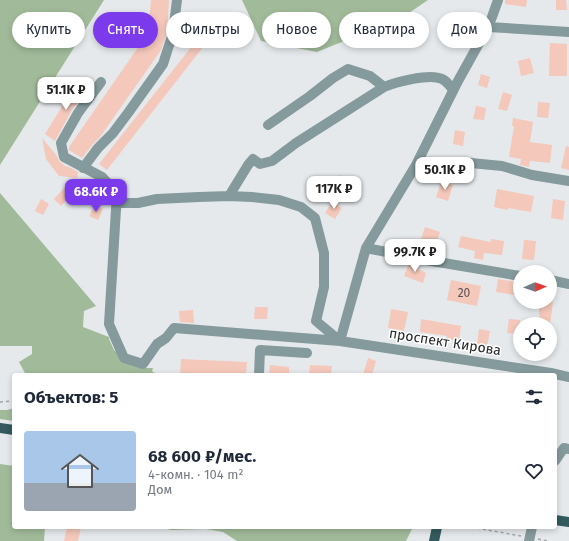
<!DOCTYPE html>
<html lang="ru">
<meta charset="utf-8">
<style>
:root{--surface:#fff;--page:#f2f2f3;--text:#1f2937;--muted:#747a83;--line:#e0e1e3;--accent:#7c3aed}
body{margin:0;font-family:"Fira Sans",sans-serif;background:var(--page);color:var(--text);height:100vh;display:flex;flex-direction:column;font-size:15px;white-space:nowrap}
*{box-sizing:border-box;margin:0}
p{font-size:13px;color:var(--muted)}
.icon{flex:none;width:22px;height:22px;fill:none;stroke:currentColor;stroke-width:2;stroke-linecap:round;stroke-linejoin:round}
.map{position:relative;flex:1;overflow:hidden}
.sheet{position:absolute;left:12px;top:373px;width:545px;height:156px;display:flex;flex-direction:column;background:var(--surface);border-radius:4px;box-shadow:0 2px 6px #0003}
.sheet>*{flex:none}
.guide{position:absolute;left:12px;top:12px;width:545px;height:36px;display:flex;gap:8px}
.needle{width:26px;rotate:88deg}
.fabs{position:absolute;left:513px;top:265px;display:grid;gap:8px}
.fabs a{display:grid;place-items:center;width:44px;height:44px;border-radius:50%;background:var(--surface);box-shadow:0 2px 6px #0003;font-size:20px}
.price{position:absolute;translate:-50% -34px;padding:0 9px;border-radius:8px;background:#fff;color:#222;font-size:13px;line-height:26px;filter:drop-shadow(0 1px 2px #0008)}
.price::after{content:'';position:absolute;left:50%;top:24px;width:12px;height:9px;margin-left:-6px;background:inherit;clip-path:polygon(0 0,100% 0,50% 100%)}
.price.on{background:var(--accent);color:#fff}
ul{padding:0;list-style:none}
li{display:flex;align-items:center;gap:12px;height:100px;padding:0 12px}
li+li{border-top:1px solid var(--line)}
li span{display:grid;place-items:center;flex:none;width:112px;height:80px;border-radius:4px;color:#555}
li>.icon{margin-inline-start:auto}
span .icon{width:48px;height:48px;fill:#fffc;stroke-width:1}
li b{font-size:17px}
h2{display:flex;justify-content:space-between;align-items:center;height:48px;padding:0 12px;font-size:17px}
.chip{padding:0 14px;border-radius:18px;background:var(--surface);box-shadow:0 2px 6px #0003;font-size:14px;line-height:36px}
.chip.on{background:var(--accent);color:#fff}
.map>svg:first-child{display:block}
.forest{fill:#a1bb9a}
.building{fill:#f4c8ba}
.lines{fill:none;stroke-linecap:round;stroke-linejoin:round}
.path{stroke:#a1a4a7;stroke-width:1.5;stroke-dasharray:3 3;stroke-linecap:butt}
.minor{stroke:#859a9c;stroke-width:10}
.major{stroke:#335a5d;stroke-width:10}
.labels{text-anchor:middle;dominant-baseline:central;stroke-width:3;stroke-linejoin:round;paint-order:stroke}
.number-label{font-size:12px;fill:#5c5250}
.street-label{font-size:14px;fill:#292a2c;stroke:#fff}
</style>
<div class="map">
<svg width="569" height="541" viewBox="0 0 569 541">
<rect width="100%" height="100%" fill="#e5e9ec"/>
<path class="forest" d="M0 0H104L0 165Z
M242 0H428L403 17 317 52 261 41Z
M0 193 96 306 84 311 83 327 109 337V339L114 350 120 355 142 368H153L152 371 157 375H26L19 362 32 354V346H0Z
M14 408V421L0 419V410H7Z
M0 464 14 466V527H45L44 541H0Z
M161 527H409L412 529 406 541H237L223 532 206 529 171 530Z"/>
<path class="building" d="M151 0H169L168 17 167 32 161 50 100 137 93 144 82 158 69 150V147L148 33Z
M505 0H527L526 7 505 4Z
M556 0H566L567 10H556Z
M207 27 214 33 107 170 99 164Z
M550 43 567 44V76H549Z
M530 58 534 73 521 76 518 61Z
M481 74 490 77 487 88 478 85Z
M77 82 89 88 72 110 55 141 45 134Z
M503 92 512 95 507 111 498 109Z
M538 102 550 103 548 118 537 117Z
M476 106 486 108 484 120 473 119Z
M513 118 533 122 530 142 552 145 550 163 530 161 529 167 520 165 521 159 509 157 514 126H512Z
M455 130 465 132 463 146 453 144Z
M42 138 57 156 59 161 65 166 69 167 78 172 77 178 59 176 46 159Z
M566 146 569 147V170L561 168Z
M339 175 351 181 347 189 335 184Z
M441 182 453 185 448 201 436 197Z
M64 188 71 195 61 206 54 199Z
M497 189 534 196 531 212 508 208V210L494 207Z
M41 199 49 204 43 215 35 211Z
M553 199 565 201 563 220 551 218Z
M332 202 342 208 335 219 325 213Z
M95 205 103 209 98 220 89 216Z
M425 227 440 232 435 247 420 242Z
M461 236 491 242V239L504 241 502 255 484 253 483 260 474 258 475 251 458 247Z
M524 240 536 241 534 260 522 259Z
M409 263 419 265 418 269 426 273 423 283 404 276Z
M498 279 517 282 515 295 496 292Z
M451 280 481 286 477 306 447 300Z
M540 302H553L550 324H540L539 309Z
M255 307H268L267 319H254Z
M391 309 408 312 404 331 388 328Z
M193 310 194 323 180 322 179 311Z
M421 319 461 326 459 341 446 339 447 336 420 332Z
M509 319 520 320 518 334 507 333Z
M479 329 490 331 487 347 477 345Z
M368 358 376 361 372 375H363Z
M181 359 247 362 246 375H180Z
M270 365 289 367V375H269Z
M310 365 332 366 331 375H309Z
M67 527H81L78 541H64Z"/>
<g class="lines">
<path class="path" d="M0 402 14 401
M471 527 521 536
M538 539 548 541"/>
<path class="minor" d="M488 27 569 32
M101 82 78 113 61 143 64 157 102 177 117 193 109 324 124 358 143 364 157 344 166 338 174 328 340 341 551 373 569 377
M268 125 310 96 333 78 348 69 370 76 384 87
M416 165 471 163 502 166 532 175 569 181
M83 168 98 148 113 133 128 113 163 64 173 33 177 0
M229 196 248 165 253 159 260 164 272 161 296 143 384 87C396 82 430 73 442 79 447 81 450 86 453 90
M117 203H138L157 199 199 197 229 196 252 197 279 200 301 207 315 218 324 253V287L316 321 340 341
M366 248 432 261 520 276
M550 280 569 284
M340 341 366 248 416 165 458 81 488 27 492 17 498 0
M259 375 260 350 307 353
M555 461 564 448 569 449
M529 541 532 527"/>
<path class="major" d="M0 428 14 430
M555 520 569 522
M434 541 437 527"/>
</g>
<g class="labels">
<g class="number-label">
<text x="464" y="293">20</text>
</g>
<g class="street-label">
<text transform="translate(445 342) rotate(9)">проспект Кирова</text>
</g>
</g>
</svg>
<div class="fabs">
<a><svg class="needle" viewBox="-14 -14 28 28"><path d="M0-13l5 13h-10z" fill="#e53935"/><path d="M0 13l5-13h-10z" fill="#747a83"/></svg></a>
<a><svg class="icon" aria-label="locate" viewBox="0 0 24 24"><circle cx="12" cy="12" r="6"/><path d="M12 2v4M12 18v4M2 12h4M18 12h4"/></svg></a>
</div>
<b class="price" style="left:66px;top:111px">51.1K ₽</b>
<b class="price" style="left:445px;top:191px">50.1K ₽</b>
<b class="price" style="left:334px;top:210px">117K ₽</b>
<b class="price on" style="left:96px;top:213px">68.6K ₽</b>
<b class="price" style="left:415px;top:273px">99.7K ₽</b>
<div class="guide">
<a class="chip">Купить</a>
<a class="chip on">Снять</a>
<a class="chip">Фильтры</a>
<a class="chip">Новое</a>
<a class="chip">Квартира</a>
<a class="chip">Дом</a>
</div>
<section class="sheet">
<h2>Объектов: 5<svg class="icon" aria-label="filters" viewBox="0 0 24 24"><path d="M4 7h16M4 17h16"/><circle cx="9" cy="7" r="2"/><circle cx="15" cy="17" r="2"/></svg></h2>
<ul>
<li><span style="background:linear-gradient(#a9c7e8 65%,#9aa5b1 0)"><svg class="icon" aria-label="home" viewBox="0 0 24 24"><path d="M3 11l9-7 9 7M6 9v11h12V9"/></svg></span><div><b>68 600 ₽/мес.</b><p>4-комн. · 104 m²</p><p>Дом</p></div><svg class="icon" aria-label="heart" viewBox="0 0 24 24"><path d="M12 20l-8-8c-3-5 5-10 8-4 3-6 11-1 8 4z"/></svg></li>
</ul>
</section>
</div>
